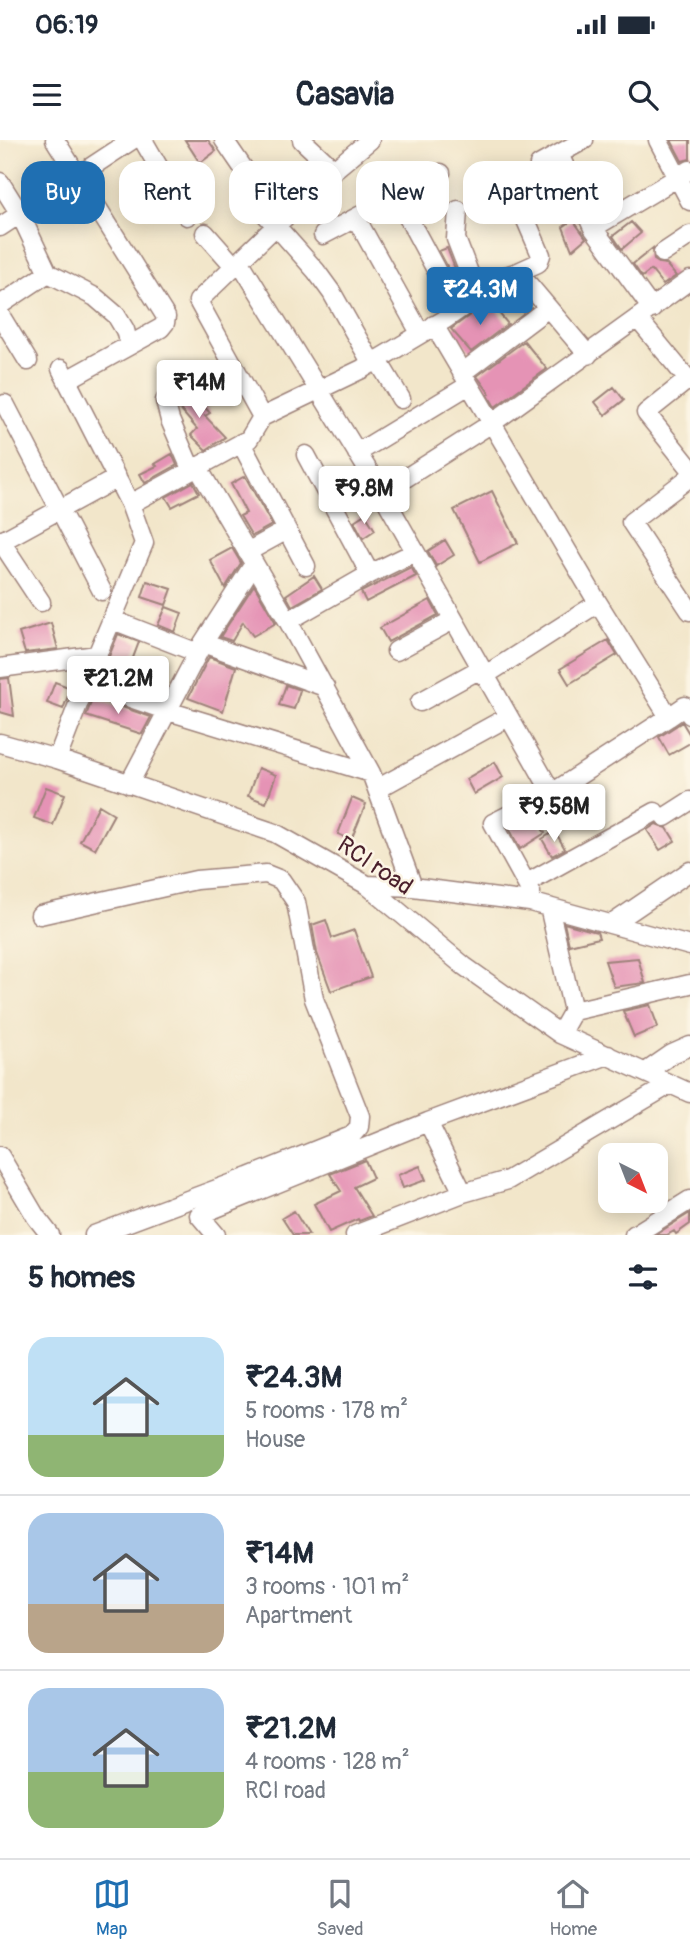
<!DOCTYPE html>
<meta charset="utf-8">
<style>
:root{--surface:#fff;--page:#f6f6f7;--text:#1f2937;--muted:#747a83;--line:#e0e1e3;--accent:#1f6fb2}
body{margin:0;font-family:Pangolin,sans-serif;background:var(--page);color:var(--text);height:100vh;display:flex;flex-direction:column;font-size:26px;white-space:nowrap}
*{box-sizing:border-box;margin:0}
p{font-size:23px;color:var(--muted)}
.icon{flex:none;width:38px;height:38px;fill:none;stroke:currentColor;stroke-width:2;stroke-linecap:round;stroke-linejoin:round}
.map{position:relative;height:1095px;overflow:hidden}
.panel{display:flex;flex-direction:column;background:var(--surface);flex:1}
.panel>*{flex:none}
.hud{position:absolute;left:21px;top:21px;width:649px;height:63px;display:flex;gap:14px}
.needle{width:46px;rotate:138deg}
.buttons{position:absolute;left:598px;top:1003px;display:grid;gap:14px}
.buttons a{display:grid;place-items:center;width:70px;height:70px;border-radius:14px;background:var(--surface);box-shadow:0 4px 18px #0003;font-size:35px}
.price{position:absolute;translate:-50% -60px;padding:0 16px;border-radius:7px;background:#fff;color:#222;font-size:23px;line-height:46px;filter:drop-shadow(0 2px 4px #0008)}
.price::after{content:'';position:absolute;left:50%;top:42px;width:21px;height:16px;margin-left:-10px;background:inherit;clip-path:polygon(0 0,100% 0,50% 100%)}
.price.selected{background:var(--accent);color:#fff}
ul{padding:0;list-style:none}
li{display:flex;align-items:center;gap:21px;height:175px;padding:0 28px}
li+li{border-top:2px solid var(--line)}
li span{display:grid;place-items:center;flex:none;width:196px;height:140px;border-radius:21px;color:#555}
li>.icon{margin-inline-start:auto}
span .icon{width:84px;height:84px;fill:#fffc;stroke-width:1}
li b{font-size:30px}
h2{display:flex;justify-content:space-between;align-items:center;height:84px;padding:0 28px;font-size:30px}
.pill{padding:0 24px;border-radius:21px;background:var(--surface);box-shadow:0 4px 18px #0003;font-size:24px;line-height:63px}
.pill.selected{background:var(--accent);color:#fff}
.status{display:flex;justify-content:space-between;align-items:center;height:49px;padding:0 35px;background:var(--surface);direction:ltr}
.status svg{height:19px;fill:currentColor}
header{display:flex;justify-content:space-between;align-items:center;height:91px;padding:0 28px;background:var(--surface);font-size:32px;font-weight:700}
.tab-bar{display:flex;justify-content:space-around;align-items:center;height:98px;border-top:2px solid var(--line);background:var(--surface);font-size:19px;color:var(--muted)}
.tab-bar a{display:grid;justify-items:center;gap:4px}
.tab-bar .selected{color:var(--accent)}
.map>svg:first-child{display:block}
.building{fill:#e593b5}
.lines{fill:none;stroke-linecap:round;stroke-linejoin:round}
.minor-casing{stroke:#9e827a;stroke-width:21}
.minor{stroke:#fff;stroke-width:18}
.labels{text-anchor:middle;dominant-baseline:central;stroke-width:5;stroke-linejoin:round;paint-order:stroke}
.street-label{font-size:24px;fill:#4a1f2b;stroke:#fcf5e5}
</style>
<div class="status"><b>06:19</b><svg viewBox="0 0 49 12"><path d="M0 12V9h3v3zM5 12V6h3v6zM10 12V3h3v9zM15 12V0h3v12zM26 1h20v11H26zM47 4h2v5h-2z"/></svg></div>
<header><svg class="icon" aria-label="menu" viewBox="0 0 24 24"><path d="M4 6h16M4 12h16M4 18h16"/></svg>Casavia<svg class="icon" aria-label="search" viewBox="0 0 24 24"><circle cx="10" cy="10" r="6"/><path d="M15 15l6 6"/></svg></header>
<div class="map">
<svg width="690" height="1095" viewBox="0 0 690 1095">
<rect width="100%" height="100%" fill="#fcf5e5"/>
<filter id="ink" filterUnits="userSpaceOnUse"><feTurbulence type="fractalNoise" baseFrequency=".0143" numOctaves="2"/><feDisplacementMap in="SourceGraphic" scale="14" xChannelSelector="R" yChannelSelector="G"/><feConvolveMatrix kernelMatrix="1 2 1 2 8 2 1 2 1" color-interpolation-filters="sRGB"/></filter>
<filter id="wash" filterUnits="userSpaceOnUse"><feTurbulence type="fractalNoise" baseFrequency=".00686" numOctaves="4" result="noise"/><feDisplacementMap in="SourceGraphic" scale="28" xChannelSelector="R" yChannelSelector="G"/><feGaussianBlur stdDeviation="1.57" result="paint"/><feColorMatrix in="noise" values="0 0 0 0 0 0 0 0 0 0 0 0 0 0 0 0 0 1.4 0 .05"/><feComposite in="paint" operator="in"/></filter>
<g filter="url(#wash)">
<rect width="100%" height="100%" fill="#f2e6ca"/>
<g id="blocks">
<path class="building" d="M185 0H208L216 11 200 23Z
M671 0H690V19L682 21Z
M573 80 586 98 572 110 563 87Z
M631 82 641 93 622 109 613 96Z
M447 108 464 152 462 154 439 111Z
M653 108 654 120 659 123 666 124 676 136 663 145 651 130 642 137 633 124Z
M489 161 508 184 471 212 451 189Z
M524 201 547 229 495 267 488 255 490 254 477 236Z
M614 247 624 260 605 275 595 262Z
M188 248 210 273 205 276 225 297 206 310 191 295 197 289 178 267 177 262 181 254Z
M172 314 177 325 145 343 140 334 157 326 155 324Z
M245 336 272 385 252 396 240 376 246 373 231 344Z
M193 342 199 353 172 367 166 357Z
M492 351 518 403 480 422 454 370Z
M365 374 375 390 363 398 354 381Z
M445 400 454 415 436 426 428 411Z
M232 408 241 423 225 448 210 420Z
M411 427 416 436 366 462 361 452Z
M314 436 322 449 292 466 286 455Z
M147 441 172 449 166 465 142 457Z
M254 445 276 483 253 496 243 482 232 501 220 497Z
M430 460 438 475 388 502 380 488Z
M166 467 182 473 175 492 158 485Z
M51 483 58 509 25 513 19 493Z
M118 494 139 502 131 523 125 520 116 541 101 536Z
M608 500 617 515 569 544 560 529Z
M209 517 236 527 223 571 188 558Z
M9 538 14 576 0 572V539Z
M55 542 71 548 63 569 47 563Z
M286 545 300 550 294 569 279 565Z
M93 557 151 577 142 594 86 576Z
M682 582 690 595V603L669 615 659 597Z
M495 622 503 637 474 654 466 639Z
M258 628 276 635 266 663 248 656Z
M46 647 65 654 53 685 34 678Z
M352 658 366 664 351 700 338 694Z
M99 665 114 674 95 709 80 701Z
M533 675 545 693 520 709 509 688Z
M656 684 667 688 675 701 660 710 647 690Z
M555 691 565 709 552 716 542 699Z
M326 780 332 798 354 790 371 837 331 851 317 813 312 785Z
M564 783 597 792 599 798 569 805Z
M638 818 645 843 614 847 605 821Z
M650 865 658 887 634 897 623 871Z
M365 1020 373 1038 354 1047 372 1076 359 1081 358 1079 329 1092 314 1064 341 1051 330 1034Z
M420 1026 426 1040 403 1048 398 1035Z
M294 1071 309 1095H293L282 1078Z
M690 1073V1084L676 1094 674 1091 667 1095H655Z"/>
</g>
</g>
<g filter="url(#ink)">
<use href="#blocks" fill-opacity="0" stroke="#9e827a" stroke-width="2"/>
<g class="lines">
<defs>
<path id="minor" d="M55 0 166 177 165 183 161 188 67 240
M143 0 187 76
M224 0 252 41
M302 0 334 30
M658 0 690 61
M559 14 593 88 652 169
M539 25 584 0
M0 42 20 74 48 133 95 157 116 175 125 190 129 205
M397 57 457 169
M253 60 316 131 332 153 371 222
M519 64 541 115 538 123 518 132 588 215
M458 70 456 99 478 156
M356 78 420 193
M0 87 132 0
M593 88 690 30
M205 93 235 127
M323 95 441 33
M663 113 690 95
M240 122 382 353 552 653
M0 165 48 133
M0 175 28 221
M638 179 690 242
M434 185 598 463 484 536
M377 219 401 259
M61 229 130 364 144 403 97 515
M462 233 548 168
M690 238 646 273 690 328
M171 249 165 261 170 280 191 329
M5 264 102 451
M262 277 198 161 334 30 370 0
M241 303 306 426
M357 313 469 245
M306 315 370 434
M197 326 288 481 371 633 413 747
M690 337 631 382 690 471
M382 353 492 283 690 140
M130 364 249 299 262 277 362 229 444 180 473 160 500 138 518 132
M0 400 41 462
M0 402 117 338
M247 412 287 390
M598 463 669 577 685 566 690 575
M113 480 198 513
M288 481 370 434 415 412
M203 503 325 547
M396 511 453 480
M0 528 97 515 57 619
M87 543 168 571 371 633
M420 562 480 529
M0 603 57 619 275 693 367 745 464 826 560 894 690 953
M129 644 203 503 254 424
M377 649 508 577
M665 677 690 661
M527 743 655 672
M367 745 413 747 530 762 690 806
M530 762 531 752 493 683 552 653 669 577
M549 767 573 871
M40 775 196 740 266 734 281 740 296 762 314 859 360 976 359 987 351 996 249 1037 94 1095
M612 784 690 731
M560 894 573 871 690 844
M646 932 672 914 690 906
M428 982 463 1053
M0 1016 36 1077 50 1095
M216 1095 199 1075 428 982 608 915
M355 1095 463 1053 508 1040 669 945
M634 1095 690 1060"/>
</defs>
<use href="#minor" class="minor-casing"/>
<use href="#minor" class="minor"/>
</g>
</g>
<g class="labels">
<g class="street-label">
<text transform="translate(375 726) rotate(34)">RCI road</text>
</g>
</g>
</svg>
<div class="buttons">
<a><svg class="needle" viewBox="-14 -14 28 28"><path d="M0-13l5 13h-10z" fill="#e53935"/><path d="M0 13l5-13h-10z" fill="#747a83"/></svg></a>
</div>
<b class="price selected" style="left:480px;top:187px">₹24.3M</b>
<b class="price" style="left:199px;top:280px">₹14M</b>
<b class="price" style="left:364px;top:386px">₹9.8M</b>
<b class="price" style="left:118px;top:576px">₹21.2M</b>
<b class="price" style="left:554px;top:704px">₹9.58M</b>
<div class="hud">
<a class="pill selected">Buy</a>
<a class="pill">Rent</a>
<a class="pill">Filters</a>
<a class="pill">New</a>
<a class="pill">Apartment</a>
</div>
</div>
<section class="panel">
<h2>5 homes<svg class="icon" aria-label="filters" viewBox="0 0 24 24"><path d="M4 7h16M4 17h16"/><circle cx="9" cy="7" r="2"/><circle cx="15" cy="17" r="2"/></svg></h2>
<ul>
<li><span style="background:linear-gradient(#bfe0f5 70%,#8fb573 0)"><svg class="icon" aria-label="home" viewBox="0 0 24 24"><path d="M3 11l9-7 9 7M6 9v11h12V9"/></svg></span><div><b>₹24.3M</b><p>5 rooms · 178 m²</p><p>House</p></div></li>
<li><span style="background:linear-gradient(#a9c7e8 65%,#b9a48a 0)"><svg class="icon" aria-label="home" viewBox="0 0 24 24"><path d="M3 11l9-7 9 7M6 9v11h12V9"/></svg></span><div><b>₹14M</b><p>3 rooms · 101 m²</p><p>Apartment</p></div></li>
<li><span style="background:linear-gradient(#a9c7e8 60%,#8fb573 0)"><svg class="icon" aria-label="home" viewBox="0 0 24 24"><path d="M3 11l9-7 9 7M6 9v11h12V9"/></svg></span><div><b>₹21.2M</b><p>4 rooms · 128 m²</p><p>RCI road</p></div></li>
</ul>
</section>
<nav class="tab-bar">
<a class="selected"><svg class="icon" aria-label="map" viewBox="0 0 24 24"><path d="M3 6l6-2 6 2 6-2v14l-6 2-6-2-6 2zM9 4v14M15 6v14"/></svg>Map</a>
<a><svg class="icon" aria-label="saved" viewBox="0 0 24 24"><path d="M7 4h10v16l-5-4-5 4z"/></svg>Saved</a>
<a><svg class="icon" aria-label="home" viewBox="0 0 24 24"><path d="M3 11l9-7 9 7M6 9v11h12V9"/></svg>Home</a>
</nav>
